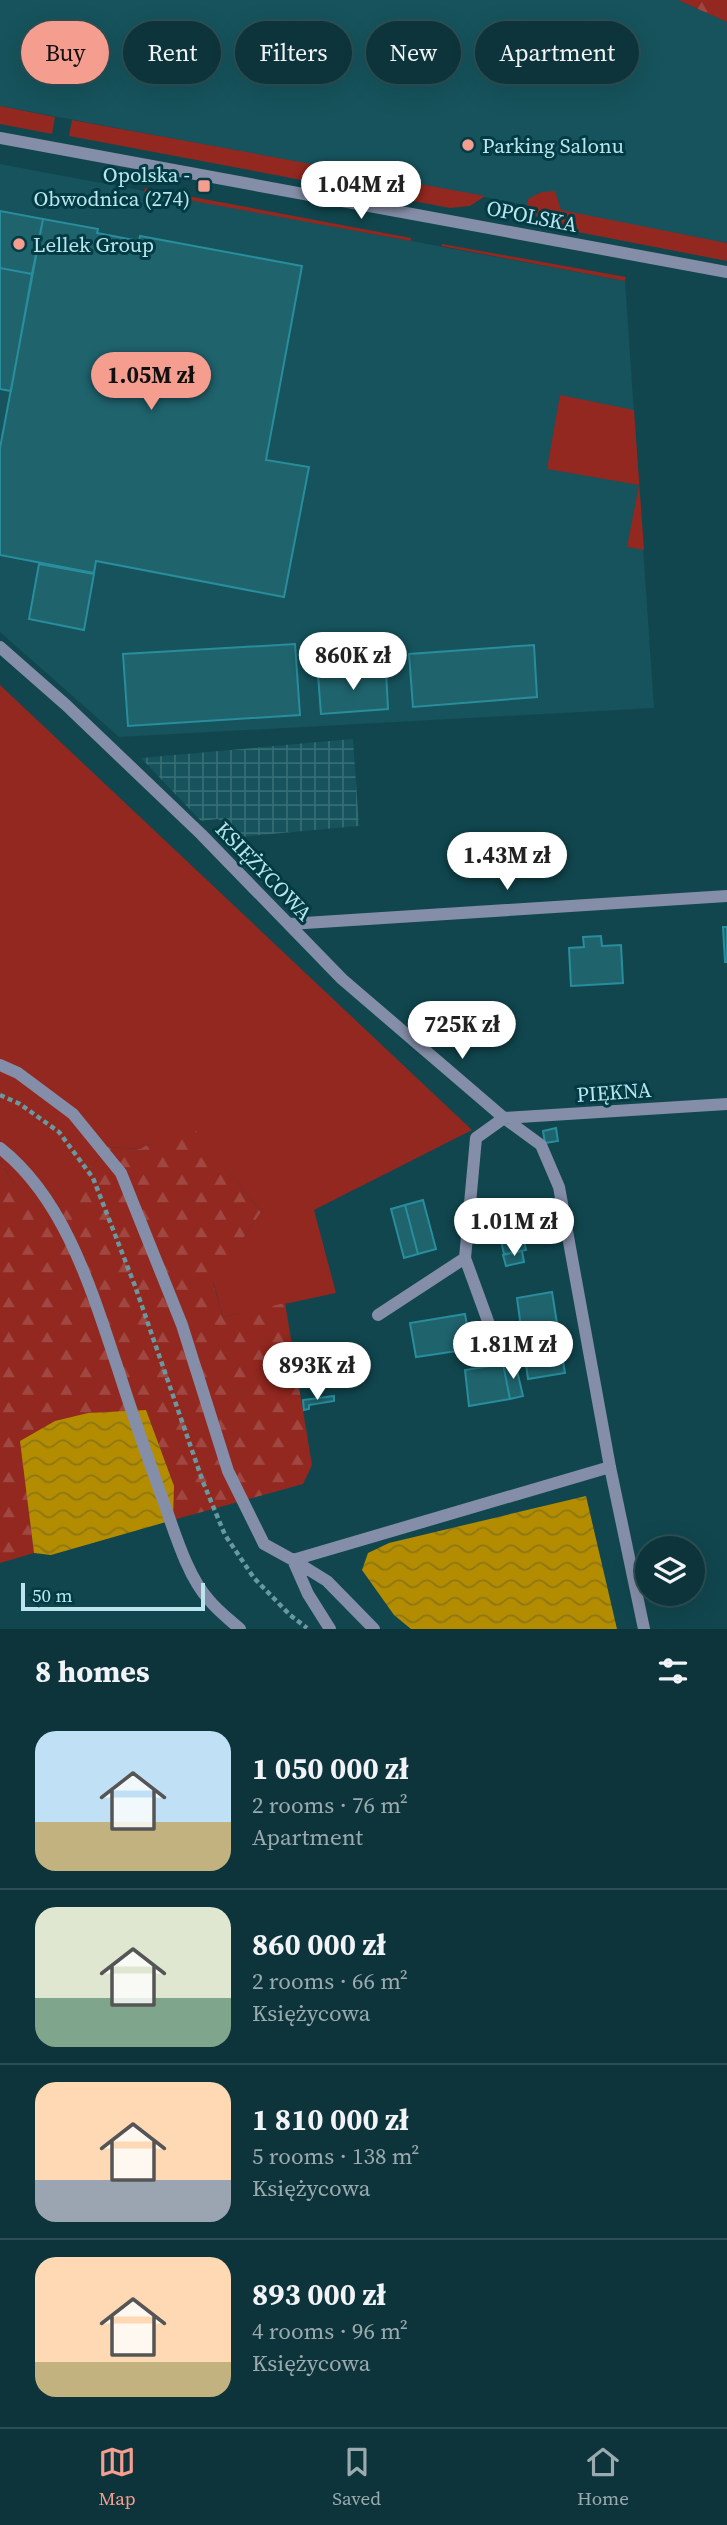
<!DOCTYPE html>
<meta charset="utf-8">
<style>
:root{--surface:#0d343a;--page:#1b3f45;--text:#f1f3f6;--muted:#9aaaaf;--line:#2d4f54;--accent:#f59d8f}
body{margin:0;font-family:"Source Serif 4",serif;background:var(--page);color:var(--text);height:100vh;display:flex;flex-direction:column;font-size:26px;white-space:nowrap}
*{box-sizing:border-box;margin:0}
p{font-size:23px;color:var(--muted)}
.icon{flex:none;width:38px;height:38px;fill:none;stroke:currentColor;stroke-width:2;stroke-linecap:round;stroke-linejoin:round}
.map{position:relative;height:1629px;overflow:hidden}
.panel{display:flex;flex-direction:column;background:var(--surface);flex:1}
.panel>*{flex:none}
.guide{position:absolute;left:21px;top:21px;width:686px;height:63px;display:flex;gap:14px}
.controls{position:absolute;left:635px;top:1536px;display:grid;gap:14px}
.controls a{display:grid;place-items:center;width:70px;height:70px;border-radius:50%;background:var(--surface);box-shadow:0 7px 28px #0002,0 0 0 2px var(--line);font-size:35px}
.scale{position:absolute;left:21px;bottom:18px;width:184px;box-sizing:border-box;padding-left:7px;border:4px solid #bae5ec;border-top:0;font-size:19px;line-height:24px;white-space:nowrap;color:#bae5ec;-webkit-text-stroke:5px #023b43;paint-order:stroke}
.price{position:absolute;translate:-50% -60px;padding:0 16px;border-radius:24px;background:#fff;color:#222;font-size:23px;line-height:46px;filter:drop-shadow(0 2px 4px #0008)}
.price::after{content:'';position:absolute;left:50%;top:42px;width:21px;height:16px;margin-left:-10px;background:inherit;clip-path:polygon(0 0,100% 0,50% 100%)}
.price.active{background:var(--accent);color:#111}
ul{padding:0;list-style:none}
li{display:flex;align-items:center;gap:21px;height:175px;padding:0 35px}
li+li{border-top:2px solid var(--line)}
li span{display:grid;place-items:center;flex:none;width:196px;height:140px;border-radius:21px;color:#555}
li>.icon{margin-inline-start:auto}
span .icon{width:84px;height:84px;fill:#fffc;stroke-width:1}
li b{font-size:30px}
h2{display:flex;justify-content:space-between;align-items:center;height:84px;padding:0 35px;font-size:30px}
.tag{padding:0 24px;border-radius:32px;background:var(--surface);box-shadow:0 7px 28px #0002,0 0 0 2px var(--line);font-size:24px;line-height:63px}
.tag.active{background:var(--accent);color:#111}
.tabs{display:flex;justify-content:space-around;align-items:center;height:98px;border-top:2px solid var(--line);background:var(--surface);font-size:19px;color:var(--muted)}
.tabs a{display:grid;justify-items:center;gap:4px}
.tabs .active{color:var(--accent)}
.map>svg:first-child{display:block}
.built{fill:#16535c}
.industrial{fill:url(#industrial-grid)}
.grass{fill:#92281f}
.forest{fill:url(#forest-firs)}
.water{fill:url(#water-waves)}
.building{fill:#1f636d;stroke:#288d9c;stroke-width:2}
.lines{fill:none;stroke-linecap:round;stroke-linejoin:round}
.path{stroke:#6898a0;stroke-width:4.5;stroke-dasharray:5 3.5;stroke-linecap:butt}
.minor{stroke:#848ea8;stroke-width:12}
.poi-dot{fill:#f59d8f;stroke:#023b43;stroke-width:2.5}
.labels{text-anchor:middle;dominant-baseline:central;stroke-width:6;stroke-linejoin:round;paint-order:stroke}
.poi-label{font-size:21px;fill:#bae5ec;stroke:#023b43;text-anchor:start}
.street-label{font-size:21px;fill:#bae5ec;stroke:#023b43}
</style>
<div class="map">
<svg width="727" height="1629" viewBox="0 0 727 1629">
<defs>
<pattern id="industrial-grid" width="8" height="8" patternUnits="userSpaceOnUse" patternTransform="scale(1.75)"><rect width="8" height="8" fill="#16535c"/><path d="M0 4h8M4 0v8" fill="none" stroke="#366c74"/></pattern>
<pattern id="forest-firs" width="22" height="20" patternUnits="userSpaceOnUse" patternTransform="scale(1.75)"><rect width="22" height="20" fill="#92281f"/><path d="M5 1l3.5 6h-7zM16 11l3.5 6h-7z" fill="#9f4740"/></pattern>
<pattern id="water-waves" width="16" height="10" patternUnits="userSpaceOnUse" patternTransform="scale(1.75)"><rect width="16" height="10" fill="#b38c00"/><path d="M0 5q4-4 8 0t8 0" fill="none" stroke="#8e7715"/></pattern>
</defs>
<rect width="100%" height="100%" fill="#11464e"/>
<path class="built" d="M0 0H678L727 22V243L0 106Z
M0 164 625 281 654 708 119 737 0 632Z"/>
<path class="industrial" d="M353 739 359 826 228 838 230 828 218 819 201 821 141 758Z"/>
<path class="grass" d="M0 106 55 117 52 134 0 124Z
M72 120 485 196 470 206 450 208 69 136Z
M145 188 411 238V241L144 192Z
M555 191 561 210 727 243V261L557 228C543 221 535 217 527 204L529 198 542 192Z
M442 244 626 277 625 281 441 246Z
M560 395 634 410 644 550 627 547 639 485 547 469Z
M0 685 472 1130 314 1210 336 1293 223 1317 213 1281 261 1212 189 1123 140 1149 108 1147 40 1228 0 1161Z"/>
<path class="forest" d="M678 0H727V22Z
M189 1122 261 1212 213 1282 223 1317 285 1303 312 1465 303 1484 173 1520 21 1441 34 1553 0 1563V1161L40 1227 108 1147 140 1149Z"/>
<path class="water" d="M146 1410 174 1486 173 1520 51 1555 34 1553 20 1441 55 1421 88 1413Z
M586 1496 617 1629H411L394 1615 362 1570 368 1553 389 1543Z"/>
<path class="building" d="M0 211 43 219 32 274 0 268Z
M43 219 98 229 97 233 139 241 140 236 302 266 266 460 309 467 284 597 96 561 94 573 0 555V448Z
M0 268 32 274 11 391 0 389Z
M39 564 94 574 84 630 29 619Z
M295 644 300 715 128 726 123 654Z
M534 645 537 697 413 707 409 654Z
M386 670 388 709 321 714 318 675Z
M723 927H727V962H725Z
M601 936 602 946 621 945 623 983 571 986 569 948 584 947 583 937Z
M556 1128 558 1141 545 1143 543 1131Z
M423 1200 436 1249 418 1254 405 1205Z
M405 1205 418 1254 404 1258 391 1209Z
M523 1237 526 1250 504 1254 501 1241Z
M522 1251 524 1262 506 1266 503 1255Z
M552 1292 565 1373 528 1379 517 1298Z
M465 1314 471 1349 416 1357 410 1323Z
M515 1362 523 1396 510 1399 503 1364Z
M503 1364 510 1399 469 1406 465 1370Z
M334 1396V1401L309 1405V1409L304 1410 303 1400Z"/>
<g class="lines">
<path class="path" d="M0 1095 20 1104 59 1132 93 1178 135 1286 203 1482 225 1535 254 1578 290 1615 307 1628"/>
<path class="minor" d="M0 138 727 272
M0 647 66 705 201 834 342 979 504 1118 541 1145 559 1187 610 1467 644 1629
M289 924 727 896
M0 1065 18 1073 73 1114 121 1173 182 1325 228 1471 264 1544 293 1560 610 1467
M0 1148C66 1200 92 1292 118 1369 132 1413 147 1456 163 1500 174 1530 187 1576 209 1600 218 1611 230 1620 240 1629
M378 1315 465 1258
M497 1346 465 1258 476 1138 504 1118 727 1104
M293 1560 327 1581 374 1629
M293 1560 308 1594 330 1629"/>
</g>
<g class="poi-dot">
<circle cx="468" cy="145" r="7"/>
<rect x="197" y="179" width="14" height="14" rx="3.5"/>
<circle cx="19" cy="244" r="7"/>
</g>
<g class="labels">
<g class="poi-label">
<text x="482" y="145">Parking Salonu</text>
<text x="190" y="174" text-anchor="end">Opolska -<tspan x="190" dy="24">Obwodnica (274)</tspan></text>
<text x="33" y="244">Lellek Group</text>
</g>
<g class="street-label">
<text transform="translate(532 216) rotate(11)">OPOLSKA</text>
<text transform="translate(264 871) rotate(46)">KSIĘŻYCOWA</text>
<text transform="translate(614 1092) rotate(-4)">PIĘKNA</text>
</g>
</g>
</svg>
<div class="controls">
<a><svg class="icon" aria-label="layers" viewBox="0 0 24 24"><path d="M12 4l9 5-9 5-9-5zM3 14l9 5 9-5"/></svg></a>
</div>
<div class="scale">50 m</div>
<b class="price" style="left:361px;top:221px">1.04M zł</b>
<b class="price active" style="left:151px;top:412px">1.05M zł</b>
<b class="price" style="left:353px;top:692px">860K zł</b>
<b class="price" style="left:507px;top:892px">1.43M zł</b>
<b class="price" style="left:462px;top:1061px">725K zł</b>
<b class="price" style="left:514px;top:1258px">1.01M zł</b>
<b class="price" style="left:513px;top:1381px">1.81M zł</b>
<b class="price" style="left:317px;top:1402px">893K zł</b>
<div class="guide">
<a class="tag active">Buy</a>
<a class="tag">Rent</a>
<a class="tag">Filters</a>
<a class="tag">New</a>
<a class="tag">Apartment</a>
</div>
</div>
<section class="panel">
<h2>8 homes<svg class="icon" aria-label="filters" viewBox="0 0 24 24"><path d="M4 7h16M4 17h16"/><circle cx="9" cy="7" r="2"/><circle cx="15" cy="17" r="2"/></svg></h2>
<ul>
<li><span style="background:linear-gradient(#bfe0f5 65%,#c2b280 0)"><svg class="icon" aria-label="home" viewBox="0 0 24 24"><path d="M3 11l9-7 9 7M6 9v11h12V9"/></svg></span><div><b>1 050 000 zł</b><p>2 rooms · 76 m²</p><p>Apartment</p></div></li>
<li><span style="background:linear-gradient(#dfe7d0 65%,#7fa58c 0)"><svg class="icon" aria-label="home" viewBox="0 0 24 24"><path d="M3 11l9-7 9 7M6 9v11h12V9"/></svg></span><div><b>860 000 zł</b><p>2 rooms · 66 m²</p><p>Księżycowa</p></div></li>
<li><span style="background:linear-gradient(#ffd9b3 70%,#9aa5b1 0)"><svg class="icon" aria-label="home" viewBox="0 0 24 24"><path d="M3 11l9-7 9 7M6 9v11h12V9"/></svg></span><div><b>1 810 000 zł</b><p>5 rooms · 138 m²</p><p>Księżycowa</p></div></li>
<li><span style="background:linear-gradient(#ffd9b3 75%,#c2b280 0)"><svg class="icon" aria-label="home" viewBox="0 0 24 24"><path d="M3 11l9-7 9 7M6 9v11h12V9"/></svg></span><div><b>893 000 zł</b><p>4 rooms · 96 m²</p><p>Księżycowa</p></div></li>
</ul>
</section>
<nav class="tabs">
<a class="active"><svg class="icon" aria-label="map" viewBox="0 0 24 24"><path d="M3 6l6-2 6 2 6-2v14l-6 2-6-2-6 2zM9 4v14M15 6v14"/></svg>Map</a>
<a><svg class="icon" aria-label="saved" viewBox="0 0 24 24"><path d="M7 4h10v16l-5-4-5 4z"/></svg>Saved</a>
<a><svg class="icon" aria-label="home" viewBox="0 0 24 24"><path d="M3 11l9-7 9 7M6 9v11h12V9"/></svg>Home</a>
</nav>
